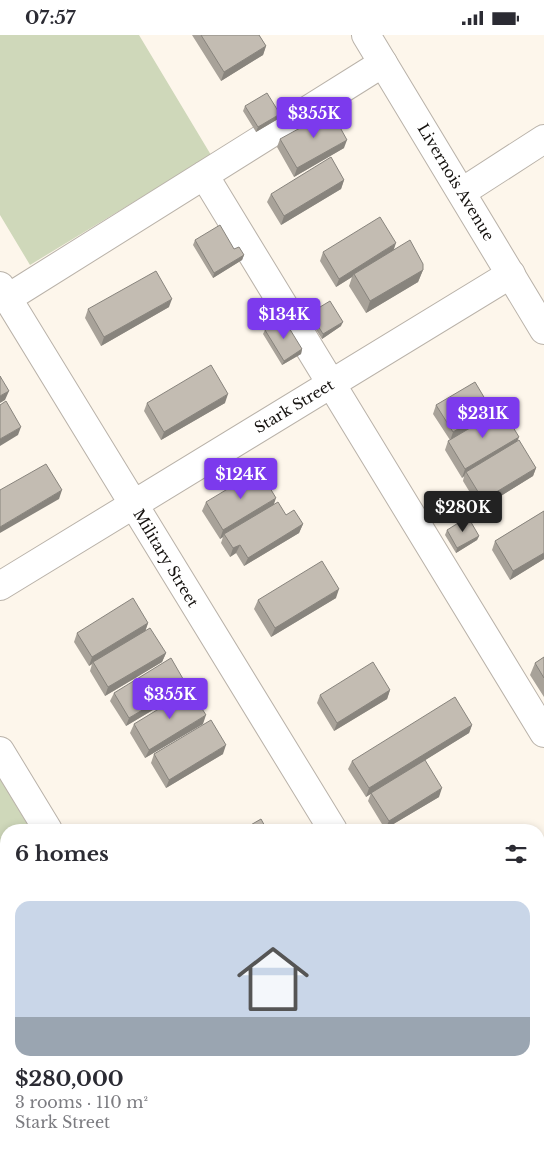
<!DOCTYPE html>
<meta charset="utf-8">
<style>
:root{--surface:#fff;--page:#f2f2f3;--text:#2b2b33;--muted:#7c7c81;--line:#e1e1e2;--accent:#7c3aed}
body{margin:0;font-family:"Libre Baskerville",serif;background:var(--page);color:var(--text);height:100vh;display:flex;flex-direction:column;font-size:19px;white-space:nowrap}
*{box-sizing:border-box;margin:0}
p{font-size:16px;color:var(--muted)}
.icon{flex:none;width:28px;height:28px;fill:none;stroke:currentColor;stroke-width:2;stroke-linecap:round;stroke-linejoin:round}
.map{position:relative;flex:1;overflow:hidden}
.sheet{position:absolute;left:0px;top:789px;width:545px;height:336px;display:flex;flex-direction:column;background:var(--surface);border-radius:20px 20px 0 0;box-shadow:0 2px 8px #0003}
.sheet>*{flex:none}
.price{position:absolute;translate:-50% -42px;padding:0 11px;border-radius:5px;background:var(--accent);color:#fff;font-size:16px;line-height:32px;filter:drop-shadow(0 1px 2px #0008)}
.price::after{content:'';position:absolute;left:50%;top:30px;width:15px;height:11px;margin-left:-8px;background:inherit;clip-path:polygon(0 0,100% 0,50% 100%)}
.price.on{background:#222;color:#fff}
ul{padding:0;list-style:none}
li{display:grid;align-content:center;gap:10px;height:265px;padding:0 15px}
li+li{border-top:1px solid var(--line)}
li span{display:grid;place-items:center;height:155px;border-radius:15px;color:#555}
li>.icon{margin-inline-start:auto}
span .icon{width:90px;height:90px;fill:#fffc;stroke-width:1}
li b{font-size:21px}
h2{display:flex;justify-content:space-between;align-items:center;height:60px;padding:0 15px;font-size:21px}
.status{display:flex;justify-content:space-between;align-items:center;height:35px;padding:0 25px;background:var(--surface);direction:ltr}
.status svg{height:14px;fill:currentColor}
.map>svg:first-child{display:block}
.green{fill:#cfd8ba}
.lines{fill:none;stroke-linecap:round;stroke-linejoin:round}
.minor-casing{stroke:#b9b2a9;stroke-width:30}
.major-casing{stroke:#b9b2a9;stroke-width:30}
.minor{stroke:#fff;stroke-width:28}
.major{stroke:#fff;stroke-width:28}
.wall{fill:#a8a299}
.shaded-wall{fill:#88847d}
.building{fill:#c3bcb2;stroke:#88847d}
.labels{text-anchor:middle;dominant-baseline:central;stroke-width:4;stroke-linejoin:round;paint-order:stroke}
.street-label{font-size:15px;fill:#15120f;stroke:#fff}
</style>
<div class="status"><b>07:57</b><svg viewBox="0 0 49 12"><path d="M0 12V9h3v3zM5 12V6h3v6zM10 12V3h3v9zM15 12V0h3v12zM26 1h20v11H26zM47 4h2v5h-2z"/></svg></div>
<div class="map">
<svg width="544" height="1124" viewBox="0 0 544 1124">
<rect width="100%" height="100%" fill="#fdf6eb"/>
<path class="green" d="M0 0H139L211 120 30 230 0 180Z
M0 744 31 795H6V892L0 895Z"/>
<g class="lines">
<defs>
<path id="minor" d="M204 140 544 698
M462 157 544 104
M0 251 333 795
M8 263 383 28
M0 551 511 239
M0 716 48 795
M539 883 544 880
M244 1119 247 1124
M530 1119 533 1124
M143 1124 152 1119"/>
<path id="major" d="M366 0 544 295"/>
</defs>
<use href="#minor" class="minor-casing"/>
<use href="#major" class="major-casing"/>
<use href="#minor" class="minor"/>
<use href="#major" class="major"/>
</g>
<path class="wall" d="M192 0H259L266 11 263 20 221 46Z
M245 71 278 84 256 97 243 76Z
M280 104 344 113 294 142 277 112Z
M344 145 341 154 281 190 267 167 271 159Z
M195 205 234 214 244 220 242 225 213 243 193 210Z
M394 215 423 235 418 247 366 278 349 251 352 242 336 252 320 226 323 217Z
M169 272 101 311 85 283 88 274Z
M310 278 341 291 322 304 308 282Z
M265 295 302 314 301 319 282 330 263 299Z
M147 368H225L161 405 144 376Z
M436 370 488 382 517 406 536 433 533 441 480 474 463 446 464 441 462 443 445 415 448 406 450 405 433 379Z
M206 467 274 469 286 480 303 489 299 498 244 531 236 518 230 522 221 508 223 502 220 504 202 476Z
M544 476V524L510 545 492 515 495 506Z
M447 495 479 501 477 505 456 518 445 500Z
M336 563 271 602 254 574 258 565Z
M148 588 145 596 166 618 162 627 105 661 90 636 92 629 89 631 74 607 77 598Z
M544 622V662L530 640 535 628Z
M186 649 183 657 126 691 110 666 114 658Z
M390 655 387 664 334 696 317 668 320 660Z
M134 689H203L145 723 130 698Z
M472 690 469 698 410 734 439 762 385 794 368 766 371 758 366 762 348 734 352 726Z
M154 719H223L166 753 151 728Z
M6 1020V1039L1 1030 4 1021Z"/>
<path class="shaded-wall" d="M266 11 263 20 221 46 224 37Z
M280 79 278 84 256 97 258 92Z
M347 105 344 113 294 142 297 133Z
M344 145 341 154 281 190 284 181Z
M396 208 393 217 354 239 352 242 336 252 339 244Z
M244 220 242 225 213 243 214 238Z
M423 235 418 247 366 278 370 266Z
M172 264 169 272 101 311 104 302Z
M343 287 341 291 322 304 323 299Z
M302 314 301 319 282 330 284 326Z
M9 356 5 365 0 368V361Z
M228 359 225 368 161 405 164 397Z
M491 374 488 383 450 406 453 397Z
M21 392 18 400 0 411V404Z
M519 402 516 410 466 437 464 441 462 443 465 434Z
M536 433 533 441 480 474 483 465Z
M62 455 59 464 0 498V492Z
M276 463 273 472 224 499 223 502 220 504 223 495Z
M303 489 299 498 244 531 248 523Z
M479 501 477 505 456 518 457 513Z
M240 510 236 518 230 522 233 513Z
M544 518V524L510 545 513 536Z
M339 554 336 563 271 602 275 593Z
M148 588 145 597 93 627 92 629 89 631 92 622Z
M166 618 162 627 105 661 108 652Z
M186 649 183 657 126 691 129 683Z
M390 655 387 664 334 696 337 688Z
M206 680 203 689 145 723 149 715Z
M472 690 469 698 366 762 369 753Z
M226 710 223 719 166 753 169 745Z
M442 753 439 762 385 794 389 786Z
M6 932V939L0 943V936Z"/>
<path class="building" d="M201 0H259L266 11 224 37Z
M267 58 280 79 258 92 245 71Z
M331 76 347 105 297 133 280 104Z
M331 122 344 145 284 181 271 159Z
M380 182 396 208 339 244 323 217Z
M220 190 234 214 239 212 244 220 214 238 195 205Z
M410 205 423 229V235L370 266 354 239Z
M156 236 172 264 104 302 88 274Z
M330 266 343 287 323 299 310 278Z
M283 283 302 314 284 326 265 295Z
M211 330 228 359 164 397 147 368Z
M0 341 9 356 0 361Z
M475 347 491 374 453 397 436 370Z
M6 366 21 392 0 404V370Z
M502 374 519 402 465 434 448 406Z
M519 405 536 433 483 465 466 437Z
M46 429 62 455 0 492V455Z
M259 435 276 463 223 495 206 467Z
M278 467 286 480 294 475 303 489 248 523 240 510 233 513 224 499Z
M544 476V518L513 536 495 506Z
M468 482 479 501 457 513 447 495Z
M322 526 339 554 275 593 258 565Z
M133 563 148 588 92 622 77 598Z
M150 593 166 618 108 652 93 627Z
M544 622V643L535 628Z
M171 623 186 649 129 683 114 658Z
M373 627 390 655 337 688 320 660Z
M190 655 206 680 149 715 134 689Z
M455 662 472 690 369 753 352 726Z
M211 685 226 710 169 745 154 719Z
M425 725 442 753 389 786 371 758Z
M261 784 267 795H242Z
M6 895V932L0 936V899Z"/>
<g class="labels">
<g class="street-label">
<text transform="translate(456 147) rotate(59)">Livernois Avenue</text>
<text transform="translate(294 371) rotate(-31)">Stark Street</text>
<text transform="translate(166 523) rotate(59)">Military Street</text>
</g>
</g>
</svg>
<b class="price" style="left:314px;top:104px">$355K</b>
<b class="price" style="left:284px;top:305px">$134K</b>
<b class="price" style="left:483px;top:404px">$231K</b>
<b class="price" style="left:241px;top:465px">$124K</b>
<b class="price on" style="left:463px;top:498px">$280K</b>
<b class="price" style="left:170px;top:685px">$355K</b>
<section class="sheet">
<h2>6 homes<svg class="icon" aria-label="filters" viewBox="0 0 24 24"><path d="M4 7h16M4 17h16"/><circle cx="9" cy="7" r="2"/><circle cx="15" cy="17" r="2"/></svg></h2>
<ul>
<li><span style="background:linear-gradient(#c9d6e8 75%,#9aa5b1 0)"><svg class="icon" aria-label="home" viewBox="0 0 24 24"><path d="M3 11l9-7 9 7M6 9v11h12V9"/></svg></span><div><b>$280,000</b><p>3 rooms · 110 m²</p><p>Stark Street</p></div></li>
</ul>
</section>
</div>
